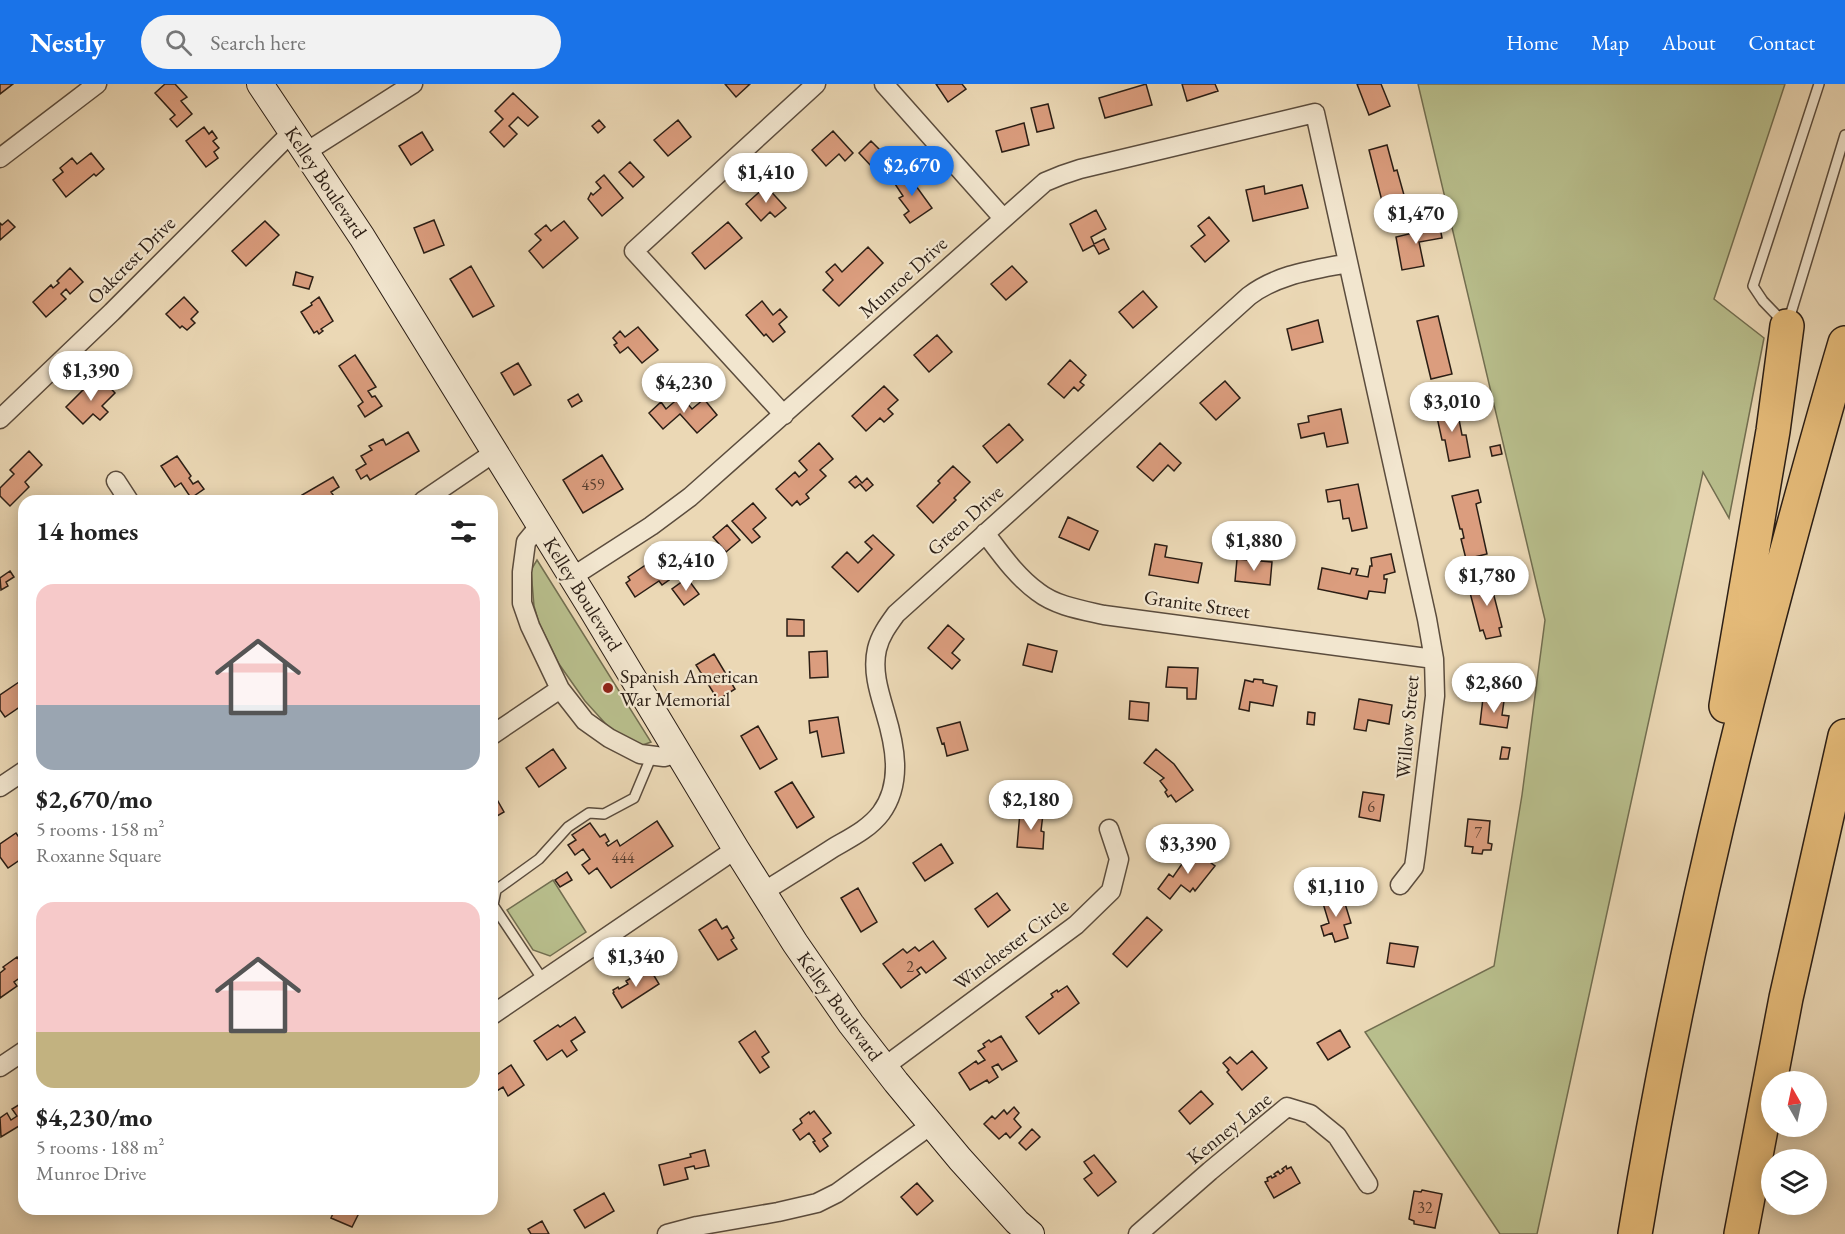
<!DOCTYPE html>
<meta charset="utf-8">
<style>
:root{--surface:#fff;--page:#f2f2f2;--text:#222;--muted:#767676;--accent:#1a73e8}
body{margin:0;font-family:"EB Garamond",serif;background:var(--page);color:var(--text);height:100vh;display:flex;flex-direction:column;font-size:22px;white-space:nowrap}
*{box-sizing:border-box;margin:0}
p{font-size:20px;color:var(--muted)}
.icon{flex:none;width:33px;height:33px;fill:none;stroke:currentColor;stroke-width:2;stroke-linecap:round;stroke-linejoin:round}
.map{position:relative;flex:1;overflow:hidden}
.drawer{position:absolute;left:18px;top:411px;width:480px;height:720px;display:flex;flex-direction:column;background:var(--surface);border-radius:18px;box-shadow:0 3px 15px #0003}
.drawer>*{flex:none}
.needle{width:39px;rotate:351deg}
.tools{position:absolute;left:1761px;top:987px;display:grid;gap:12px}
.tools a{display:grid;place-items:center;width:66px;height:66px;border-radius:50%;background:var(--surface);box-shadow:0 3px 15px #0003;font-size:30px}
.price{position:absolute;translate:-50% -51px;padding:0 14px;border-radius:21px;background:#fff;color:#222;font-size:20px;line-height:39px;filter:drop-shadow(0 2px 3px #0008)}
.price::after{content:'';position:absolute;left:50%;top:36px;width:18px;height:14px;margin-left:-9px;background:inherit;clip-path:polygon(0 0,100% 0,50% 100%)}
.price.selected{background:var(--accent);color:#fff}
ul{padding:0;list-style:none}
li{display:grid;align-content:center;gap:12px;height:318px;padding:0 18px}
li span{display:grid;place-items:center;height:186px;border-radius:18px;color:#555}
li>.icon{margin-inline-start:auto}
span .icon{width:108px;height:108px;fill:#fffc;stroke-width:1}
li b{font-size:26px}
h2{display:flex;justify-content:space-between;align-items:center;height:72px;padding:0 18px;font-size:26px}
header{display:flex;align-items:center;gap:36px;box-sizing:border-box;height:84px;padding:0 30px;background:var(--accent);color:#fff}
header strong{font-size:28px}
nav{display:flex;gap:33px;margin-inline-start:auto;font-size:21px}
.search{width:420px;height:54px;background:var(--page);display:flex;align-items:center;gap:15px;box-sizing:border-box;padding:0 21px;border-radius:33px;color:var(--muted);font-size:22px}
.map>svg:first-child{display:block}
.green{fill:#b8be8c;stroke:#726e50;stroke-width:1.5}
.building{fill:#db9d7e;stroke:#2b1e15;stroke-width:1.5}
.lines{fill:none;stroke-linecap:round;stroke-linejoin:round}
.lane-casing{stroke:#5b4c3d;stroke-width:12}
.street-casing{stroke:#5b4c3d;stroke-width:21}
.secondary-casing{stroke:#2b1e15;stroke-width:28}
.highway-casing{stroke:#2b1e15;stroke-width:36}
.lane{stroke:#f2e6cf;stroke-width:9}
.street{stroke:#f2e6cf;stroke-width:18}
.secondary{stroke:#f2e6cf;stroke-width:26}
.highway{stroke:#e6bc7a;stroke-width:33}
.poi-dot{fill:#8f2418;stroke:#f2e6cf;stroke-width:2}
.labels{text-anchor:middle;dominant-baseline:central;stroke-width:4.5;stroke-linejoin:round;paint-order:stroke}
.number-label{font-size:16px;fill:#573e2f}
.street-label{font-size:20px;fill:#2b1e15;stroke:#f2e6cf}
.poi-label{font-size:20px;fill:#2b1e15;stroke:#f2e6cf;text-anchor:start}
</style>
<header>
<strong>Nestly</strong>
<div class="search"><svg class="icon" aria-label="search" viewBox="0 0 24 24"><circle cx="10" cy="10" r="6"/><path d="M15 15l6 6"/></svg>Search here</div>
<nav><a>Home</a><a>Map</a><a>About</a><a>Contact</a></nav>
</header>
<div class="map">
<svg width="1845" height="1150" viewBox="0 0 1845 1150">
<rect width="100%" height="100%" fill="#ebd8b5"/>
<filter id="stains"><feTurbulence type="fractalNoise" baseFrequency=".00333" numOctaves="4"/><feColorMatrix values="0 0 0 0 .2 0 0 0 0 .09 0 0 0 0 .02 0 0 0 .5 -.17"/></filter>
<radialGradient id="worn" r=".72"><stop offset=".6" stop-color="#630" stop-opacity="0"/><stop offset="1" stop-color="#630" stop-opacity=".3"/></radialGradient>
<path class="green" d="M1418 0H1785L1714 215 1764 254 1729 434 1703 388 1537 1150H1500L1365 948 1494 882 1522 711 1545 536Z
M537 476 651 658 640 662 614 649 585 617 559 580 539 539 534 522 531 486Z
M553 796 586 848 550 872 533 866 507 826Z"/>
<path class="building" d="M0 0H13L0 10Z
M165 0H175L187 13 181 17 192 30 177 43 170 35 175 31 155 9Z
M725 0H750L736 13Z
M936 0H962L966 5 948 18Z
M1146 0 1152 21 1105 34 1099 14Z
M1182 0H1215L1218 7 1187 17Z
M1357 0H1381L1390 22 1369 31Z
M513 9 538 33 528 42 518 33 509 42 517 50 504 63 490 48 503 35 495 27Z
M1048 20 1054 44 1037 48 1031 24Z
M599 36 605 43 598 49 592 42Z
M678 36 691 53 668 72 654 56Z
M1024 39 1029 61 1002 68 996 47Z
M204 43 209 50 212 47 217 54 213 57 219 64 214 68 218 74 206 83 186 57Z
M833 47 853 69 845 77 839 70 826 82 812 66Z
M422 48 433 66 411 81 399 62Z
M871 57 885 71 872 83 859 69Z
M1387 61 1394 87 1397 86 1404 111 1382 117 1369 66Z
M91 69 104 85 96 92 94 90 66 113 53 96 63 88 60 84 72 74 77 80Z
M630 78 644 93 633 103 619 88Z
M909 86 919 99 916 102 932 124 910 139 904 131 909 127 899 114 903 112 893 97Z
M604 91 623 114 602 132 588 115 591 109 593 111 601 104 596 98Z
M1302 101 1308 124 1253 137 1246 106 1264 102 1265 110Z
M766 102 786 124 775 133 770 128 761 137 746 120Z
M1096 126 1106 145 1091 153 1094 160 1104 155 1109 165 1099 170 1094 161 1083 167 1070 140Z
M1209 133 1229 157 1205 178 1191 162 1205 151 1198 142Z
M8 136 15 143 0 156V139L2 141Z
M434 136 444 161 424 169 414 144Z
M265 137 279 151 246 182 232 167Z
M564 137 578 154 543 184 529 167 541 156 535 150 546 141 551 147Z
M728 138 742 154 705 185 692 169Z
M1439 138 1442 154 1419 158 1424 182 1402 186 1396 153 1413 149 1412 143Z
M868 163 883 179 839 222 823 206 833 196 826 188 835 180 842 188Z
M471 182 494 222 473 233 450 195Z
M1012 182 1027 198 1006 216 991 200Z
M70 184 83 198 70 210 66 205 61 210 66 215 46 233 33 218 51 201 53 204 59 199 57 197Z
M296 188 313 193 309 205 293 201Z
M1143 207 1157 223 1133 244 1119 228Z
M184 213 198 228 191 235 195 239 187 246 182 242 180 244 166 230Z
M319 213 333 237 321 245 323 247 319 250 317 247 314 249 301 228 312 221 311 219Z
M762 217 773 231 780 225 787 233 779 240 785 248 773 258 766 250 764 252 746 231Z
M1438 232 1452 290 1431 295 1417 237Z
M1318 236 1323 258 1292 266 1287 245Z
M638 243 658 266 642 279 628 263 620 269 614 261 617 259 613 254 620 247 625 253Z
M937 251 952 268 929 288 914 271Z
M355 271 376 303 368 307 372 313 375 312 382 322 365 333 358 322 363 318 339 282Z
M1070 276 1086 291 1080 298 1084 301 1078 307 1074 303 1064 314 1048 300Z
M518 279 531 301 514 311 501 289Z
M101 294 115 309 102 322 108 328 100 336 93 330 83 340 66 323 88 301 91 305Z
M1225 297 1240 314 1216 336 1200 319Z
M884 302 898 316 888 325 893 330 884 338 880 334 866 347 852 332Z
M578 310 582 317 572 323 568 316Z
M681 312 692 325 704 315 717 331 697 349 680 330 663 345 649 329 661 318 666 325Z
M1456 320 1462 351H1466L1470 373 1449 377 1445 356H1442L1435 324Z
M1341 325 1348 359 1327 363 1324 349 1301 354 1298 340 1309 338 1308 332Z
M1009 340 1023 356 997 379 983 362Z
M408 348 419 367 370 396 367 391 361 395 356 386 366 380 361 372 372 366 369 362 383 355 386 361Z
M819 359 833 375 820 386 826 392 806 410 809 414 800 421 797 417 792 422 776 405 795 388 799 393 807 386 799 377Z
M1160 359 1181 379 1174 387 1168 381 1153 397 1137 383Z
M1500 361 1502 370 1492 372 1490 363Z
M29 367 42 381 25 398 29 403 10 422 0 412V404L14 390 10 386Z
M602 371 623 405 583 429 563 396Z
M177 372 191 392 189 394 193 400 198 397 204 405 191 414 181 399 175 403 161 382Z
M953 382 970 398 954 414 956 416 933 439 917 422 940 399 938 397Z
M856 392 862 399 867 394 873 401 866 407 860 400 855 404 849 398Z
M333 393 339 403 331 408 336 415 333 417H306L302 411Z
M1358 400 1367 444 1352 447 1349 434 1343 435 1340 416 1328 418 1326 406Z
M1478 406 1481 418 1476 420 1487 470 1466 475 1461 455 1464 454 1462 445H1460L1452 412Z
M753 419 766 434 753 445 760 453 752 459 732 437Z
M1068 433 1098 447 1089 466 1059 453Z
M727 441 740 456 726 468 713 453Z
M873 451 894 471 858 508 832 483 847 468 858 479 872 465 865 458Z
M1155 460 1167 462 1165 473 1202 479 1198 499 1149 491Z
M1391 470 1395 488 1384 491V495H1387L1385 509 1369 507 1367 515 1318 505 1322 484 1350 490 1352 484 1358 485 1356 491 1368 493 1370 482H1372L1371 474Z
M1237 475 1272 478 1270 501 1235 497Z
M650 478 659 491 663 488 669 496 662 501 659 497 635 513 626 499 630 496 628 493Z
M10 487 14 493 6 498 8 502 1 506 0 494Z
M1497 493 1501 506 1493 508 1502 543 1499 544 1501 552 1486 555 1483 546 1480 547 1468 501Z
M687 494 699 510 684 521 672 505Z
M787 535 804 536V552H787Z
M948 541 964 555 952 569 960 576 952 585 928 564Z
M1028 560 1057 567 1052 588 1023 581Z
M827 567 828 593 810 594 809 568Z
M714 570 735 605 718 616 696 581Z
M1168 583 1198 584 1196 615H1187V604L1166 603Z
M1254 595 1263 596V599L1277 602 1273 622 1250 618 1249 627 1239 625 1245 596 1253 598Z
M22 596 24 600V620L5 633 0 626V611Z
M1483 614 1504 617 1502 631 1509 632 1507 644 1480 640Z
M1359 615 1392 621 1389 640 1368 636 1366 647 1354 645Z
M1130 617 1149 619 1148 637 1129 635Z
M1308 628 1315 629 1314 641 1307 640Z
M838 633 844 669 822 673 817 647 810 649 809 637Z
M960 638 968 666 947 672 944 659 942 660 937 644Z
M758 642 777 675 760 685 741 652Z
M1502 663 1510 664 1508 675H1500Z
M553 665 566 684 539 703 526 684Z
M1156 665 1174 680 1193 706 1176 718 1171 711 1168 713 1165 708 1167 706 1160 697 1164 694 1144 679Z
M792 698 814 733 797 744 775 708Z
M1363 708 1384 711 1380 737 1359 733Z
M495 712 504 728 492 735V714Z
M1020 728 1043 730 1041 747 1044 748 1043 765 1017 763Z
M1468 735 1490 737 1488 759 1492 760 1491 766H1483L1482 770 1472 769 1473 763 1465 762Z
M657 737 673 762 611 804 597 784 589 790 582 781 590 775 583 765 575 771 568 761 576 756 572 751 590 739 600 753 605 750 609 757 606 759 608 762 617 756 620 762Z
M24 748V773L8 784 0 773V760L16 749 18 752Z
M941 760 953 779 925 797 913 779Z
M1191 767 1193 769 1195 767 1215 782 1195 807 1193 804 1190 808 1181 801 1170 815 1158 805 1169 790 1173 793Z
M567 788 572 796 560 803 555 796Z
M858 804 877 838 861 848 841 814Z
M997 809 1010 826 988 843 975 825Z
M1342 810 1351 839 1344 841 1348 854 1335 858 1332 849 1324 852 1321 842 1329 839 1322 816Z
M1147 833 1162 846 1127 883 1113 870Z
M716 835 722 845 727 842 734 854 731 856 737 865 718 876 699 846Z
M933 857 946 874 926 889 921 883 917 886 920 890 901 904 883 880 903 865 907 869 915 863 919 867Z
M1390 859 1418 863 1414 883 1387 879Z
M17 873 24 883V891L14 898 17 902 0 914V889L5 885 3 883Z
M650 885 659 900 622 924 613 909 614 908 613 906 618 903 619 905 628 900 626 897 631 894 633 896Z
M1067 902 1079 919 1039 950 1026 933 1053 913 1051 910 1057 906 1058 908Z
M575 933 585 948 571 957 577 966 567 973 562 966 547 976 534 957 558 941 560 943Z
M1340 946 1350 963 1328 976 1317 959Z
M755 947 769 968 762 973 769 983 760 989 739 958Z
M1001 952 1017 977 1002 986 998 980 992 983 998 993 989 999 987 996 970 1006 959 989 976 977 978 980 985 976 978 967 985 963 983 960 989 956 991 958Z
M1252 967 1267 984 1242 1006 1227 988 1229 986 1223 979 1230 973 1237 980Z
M511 981 524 1001 508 1012 503 1003 492 1010V988L495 992Z
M1201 1007 1213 1020 1190 1040 1179 1027Z
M24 1013V1039L1 1053 0 1034 7 1029 11 1036 17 1032 12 1025 22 1019 20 1016Z
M1014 1023 1019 1029 1014 1035 1021 1043 1010 1054 1006 1049 999 1055 984 1040 992 1032 995 1035 1004 1026 1007 1030Z
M814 1027 831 1049 823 1055 828 1062 820 1068 813 1058 815 1057 809 1049 800 1056 793 1046 802 1039 800 1035 809 1028 810 1030Z
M1032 1045 1040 1053 1026 1066 1019 1059Z
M705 1066 709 1082 695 1085 694 1082 685 1084 688 1095 664 1101 659 1081 691 1073 690 1070Z
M1094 1071 1116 1098 1098 1112 1084 1095 1092 1089 1084 1078Z
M1286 1082 1287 1085 1291 1083 1300 1099 1274 1114 1265 1098 1268 1097 1267 1094 1271 1092 1272 1094 1276 1092 1274 1090 1278 1087 1280 1090 1284 1087 1282 1085Z
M917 1099 933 1117 917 1131 901 1113Z
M1422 1106 1442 1110 1435 1144 1414 1140V1137L1409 1135 1414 1107 1421 1108Z
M604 1109 614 1127 585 1144 574 1126Z
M335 1125H361L352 1143 331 1134Z
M542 1137 549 1150H531L528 1145Z"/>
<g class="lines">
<defs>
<path id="lane" d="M1819 0 1753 202 1763 217 1787 242 1845 51
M543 896 493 821 496 806 539 775 568 743 589 729 604 730 634 714 652 671"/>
<path id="street" d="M884 0 1003 134
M306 68 413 0
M0 74 97 0
M784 331 634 167 816 0
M0 335 112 228 292 48
M116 397 129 417
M423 417 495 368
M540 441 526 458 522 488V519L530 542 560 605 585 637 609 654 640 670 664 673 679 669
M985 449C1001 470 1016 492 1038 508 1056 522 1082 526 1104 531L1434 575
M572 493 651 442 690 413 1045 98 1062 91 1080 85 1315 29 1427 535 1434 575 1435 612 1416 769 1414 783 1400 801
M492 651 560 605
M0 703 24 687
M763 808C787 793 810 779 833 764 850 754 869 745 881 729 903 699 895 661 885 628 879 608 872 586 877 565 880 552 888 541 896 530L1249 212C1278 190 1313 186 1348 179
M492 931 736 765
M0 983 24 967
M884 983 1076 841 1111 807 1119 775 1109 745
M667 1150 697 1142 778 1128 817 1119 837 1109 931 1041
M1138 1150 1210 1087 1287 1023 1310 1030 1337 1052 1368 1100"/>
<path id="secondary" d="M260 0 362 153 591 524 736 765 795 859 851 940 896 998 960 1075 1017 1138 1031 1150"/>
<path id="highway" d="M1726 622 1773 347 1787 242
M1635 1150C1671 932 1720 716 1777 503 1799 421 1821 340 1845 259
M1741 1150 1786 914 1845 652"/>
</defs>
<use href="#lane" class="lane-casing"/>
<use href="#street" class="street-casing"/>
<use href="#secondary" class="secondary-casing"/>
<use href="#highway" class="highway-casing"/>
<use href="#lane" class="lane"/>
<use href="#street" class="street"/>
<use href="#secondary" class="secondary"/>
<use href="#highway" class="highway"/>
</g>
<circle class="poi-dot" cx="608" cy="604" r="6"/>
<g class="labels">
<g class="number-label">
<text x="593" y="400">459</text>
<text x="1371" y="722">6</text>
<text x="1478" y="748">7</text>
<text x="623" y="773">444</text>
<text x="910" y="882">2</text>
<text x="1425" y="1123">32</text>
</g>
<g class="street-label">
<text transform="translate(326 98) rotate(56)">Kelley Boulevard</text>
<text transform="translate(131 176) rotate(-45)">Oakcrest Drive</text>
<text transform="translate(903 193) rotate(-42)">Munroe Drive</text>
<text transform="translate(965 436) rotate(-42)">Green Drive</text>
<text transform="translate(583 510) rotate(58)">Kelley Boulevard</text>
<text transform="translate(1197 520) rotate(8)">Granite Street</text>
<text transform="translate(1407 643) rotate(-85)">Willow Street</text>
<text transform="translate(1011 860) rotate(-37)">Winchester Circle</text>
<text transform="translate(840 922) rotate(54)">Kelley Boulevard</text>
<text transform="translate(1229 1044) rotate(-39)">Kenney Lane</text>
</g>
<g class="poi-label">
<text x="620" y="592">Spanish American<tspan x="620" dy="23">War Memorial</tspan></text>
</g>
</g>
<rect width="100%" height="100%" filter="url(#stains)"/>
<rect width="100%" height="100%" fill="url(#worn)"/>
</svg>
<div class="tools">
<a><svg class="needle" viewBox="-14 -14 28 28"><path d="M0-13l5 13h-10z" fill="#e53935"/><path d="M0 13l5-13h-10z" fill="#767676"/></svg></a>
<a><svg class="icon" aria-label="layers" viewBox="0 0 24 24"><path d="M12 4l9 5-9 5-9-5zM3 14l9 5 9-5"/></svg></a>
</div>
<b class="price selected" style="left:912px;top:113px">$2,670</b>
<b class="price" style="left:766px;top:120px">$1,410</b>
<b class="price" style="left:1416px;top:161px">$1,470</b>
<b class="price" style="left:91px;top:318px">$1,390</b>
<b class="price" style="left:684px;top:330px">$4,230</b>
<b class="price" style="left:1452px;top:349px">$3,010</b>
<b class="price" style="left:1254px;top:488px">$1,880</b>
<b class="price" style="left:686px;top:508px">$2,410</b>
<b class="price" style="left:1487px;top:523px">$1,780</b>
<b class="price" style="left:1494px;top:630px">$2,860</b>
<b class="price" style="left:1031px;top:747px">$2,180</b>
<b class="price" style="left:1188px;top:791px">$3,390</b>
<b class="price" style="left:1336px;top:834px">$1,110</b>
<b class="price" style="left:636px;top:904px">$1,340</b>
<section class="drawer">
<h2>14 homes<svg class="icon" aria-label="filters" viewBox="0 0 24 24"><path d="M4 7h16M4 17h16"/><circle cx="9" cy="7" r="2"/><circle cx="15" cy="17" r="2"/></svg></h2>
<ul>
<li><span style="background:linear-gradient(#f6c9c9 65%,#9aa5b1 0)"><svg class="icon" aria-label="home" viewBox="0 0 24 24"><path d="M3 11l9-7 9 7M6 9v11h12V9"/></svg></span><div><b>$2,670/mo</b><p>5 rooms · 158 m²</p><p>Roxanne Square</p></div></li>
<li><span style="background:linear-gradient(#f6c9c9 70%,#c2b280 0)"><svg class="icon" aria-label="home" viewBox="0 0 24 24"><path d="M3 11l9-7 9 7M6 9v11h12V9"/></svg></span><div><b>$4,230/mo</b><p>5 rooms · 188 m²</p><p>Munroe Drive</p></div></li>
</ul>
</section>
</div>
